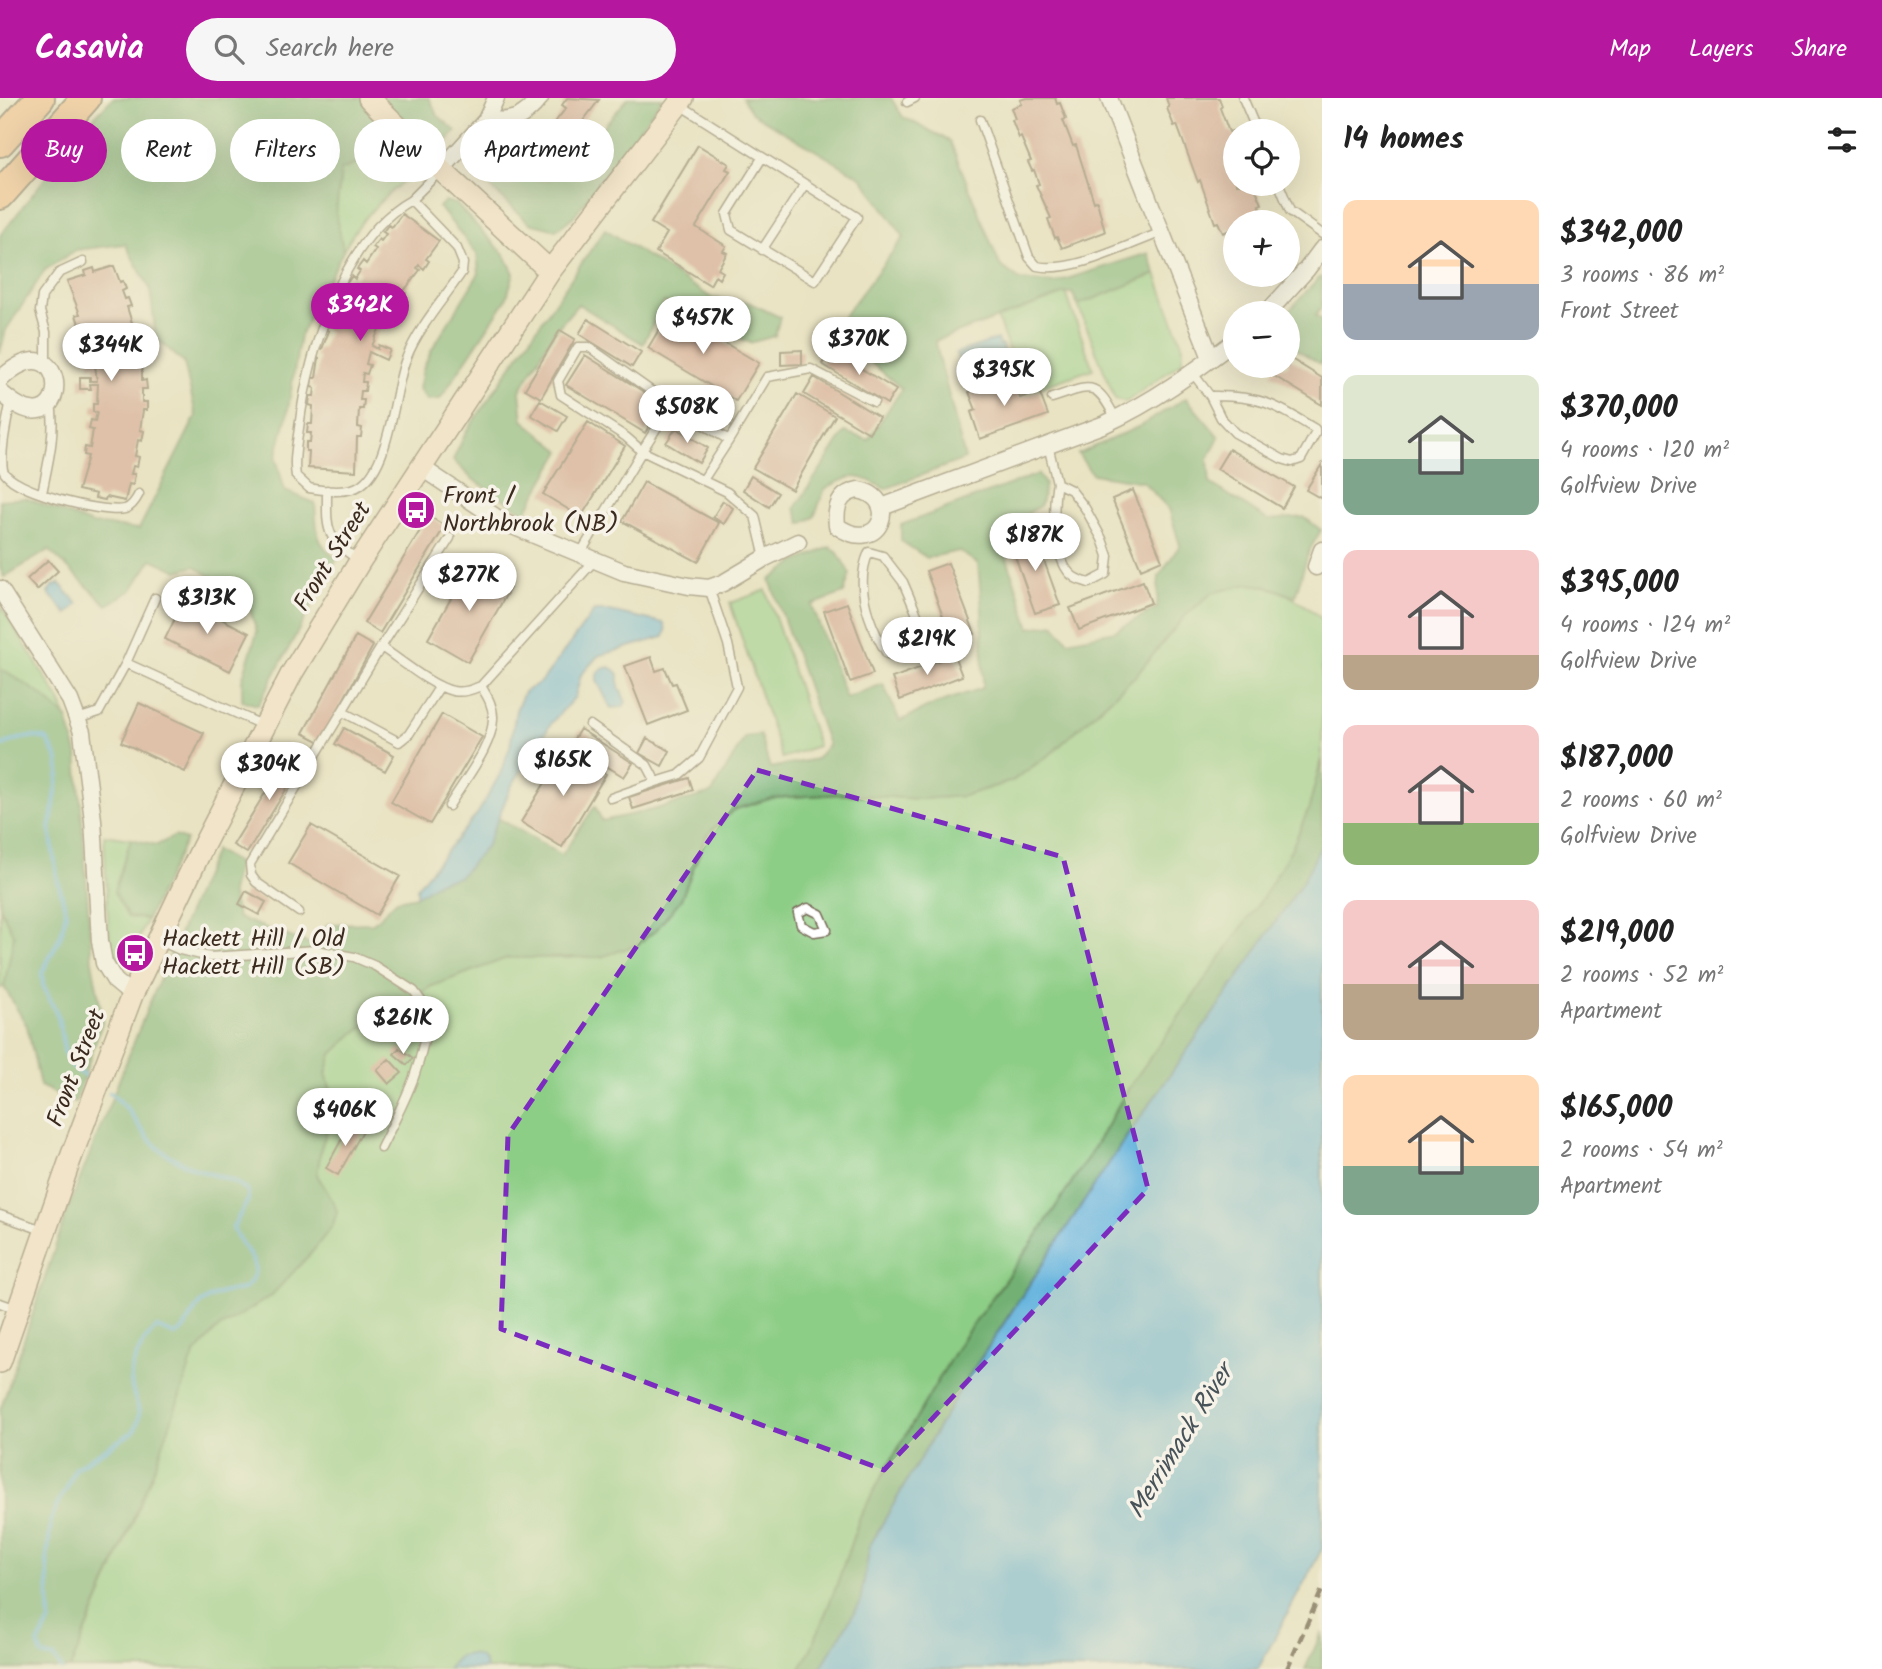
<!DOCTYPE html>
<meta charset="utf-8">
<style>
:root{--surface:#fff;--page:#f6f6f6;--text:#222;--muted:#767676;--accent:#b5179e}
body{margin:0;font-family:Kalam,sans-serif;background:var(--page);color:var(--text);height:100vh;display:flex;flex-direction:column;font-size:26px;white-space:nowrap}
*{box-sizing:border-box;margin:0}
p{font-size:23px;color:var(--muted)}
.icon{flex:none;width:38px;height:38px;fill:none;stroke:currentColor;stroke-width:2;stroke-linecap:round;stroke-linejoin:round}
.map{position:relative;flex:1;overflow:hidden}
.drawer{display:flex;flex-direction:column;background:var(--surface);width:560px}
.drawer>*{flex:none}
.hud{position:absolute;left:21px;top:21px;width:665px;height:63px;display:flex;gap:14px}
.tools{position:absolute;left:1223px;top:21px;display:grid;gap:14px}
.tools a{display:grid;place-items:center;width:77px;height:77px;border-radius:50%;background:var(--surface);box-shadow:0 7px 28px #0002;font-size:35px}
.price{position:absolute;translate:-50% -60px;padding:0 16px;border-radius:24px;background:#fff;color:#222;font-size:23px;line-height:46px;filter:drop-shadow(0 2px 4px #0008)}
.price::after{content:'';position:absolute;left:50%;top:42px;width:21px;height:16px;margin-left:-10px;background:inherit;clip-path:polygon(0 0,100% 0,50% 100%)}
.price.current{background:var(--accent);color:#fff}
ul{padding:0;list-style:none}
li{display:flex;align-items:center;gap:21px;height:175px;padding:0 21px}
li span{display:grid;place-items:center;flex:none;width:196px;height:140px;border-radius:14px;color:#555}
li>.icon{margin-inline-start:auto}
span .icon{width:84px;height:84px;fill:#fffc;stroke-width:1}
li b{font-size:30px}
h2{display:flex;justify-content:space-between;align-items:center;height:84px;padding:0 21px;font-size:30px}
.pill{padding:0 24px;border-radius:32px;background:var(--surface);box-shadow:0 7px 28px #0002;font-size:24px;line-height:63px}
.pill.current{background:var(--accent);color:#fff}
header{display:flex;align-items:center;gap:42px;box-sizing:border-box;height:98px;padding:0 35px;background:var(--accent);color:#fff}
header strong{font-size:33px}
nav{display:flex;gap:38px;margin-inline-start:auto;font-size:24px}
.search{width:490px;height:63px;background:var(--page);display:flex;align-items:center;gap:18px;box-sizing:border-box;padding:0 24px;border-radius:38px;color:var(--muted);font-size:26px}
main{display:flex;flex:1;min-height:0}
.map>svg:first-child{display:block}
.green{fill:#8dce86;stroke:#647c52;stroke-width:2}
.forest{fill:#72b173;stroke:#566e48;stroke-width:2}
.water{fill:#64b3de;stroke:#506e7e;stroke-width:2}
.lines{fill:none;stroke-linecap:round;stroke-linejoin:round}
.stream{stroke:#64b3de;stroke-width:4.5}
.building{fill:#d29587}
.lane-casing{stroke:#786b58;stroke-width:11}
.street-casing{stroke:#786b58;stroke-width:19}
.secondary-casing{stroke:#786b58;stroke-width:24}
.highway-casing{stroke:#786b58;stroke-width:32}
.lane{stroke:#fff;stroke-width:8}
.street{stroke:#fff;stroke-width:16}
.secondary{stroke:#fce5cf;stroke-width:21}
.highway{stroke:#f7bd88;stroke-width:28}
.rail{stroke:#3b2a1e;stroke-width:4.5;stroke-dasharray:10 5;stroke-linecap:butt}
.marked{fill:none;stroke:#7b2cbf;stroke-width:5;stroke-dasharray:14 9;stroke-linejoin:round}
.labels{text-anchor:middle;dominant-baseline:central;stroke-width:7;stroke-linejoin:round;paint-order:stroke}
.poi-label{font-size:24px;fill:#3b2a1e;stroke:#f7f3e8;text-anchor:start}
.street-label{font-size:24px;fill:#3b2a1e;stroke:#f7f3e8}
.water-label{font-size:26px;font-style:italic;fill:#475358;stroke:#f7f3e8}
</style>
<header>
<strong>Casavia</strong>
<div class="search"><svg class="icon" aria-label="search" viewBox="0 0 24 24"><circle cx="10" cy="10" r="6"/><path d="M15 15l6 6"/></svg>Search here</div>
<nav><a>Map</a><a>Layers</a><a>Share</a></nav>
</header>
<main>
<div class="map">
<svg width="1322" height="1571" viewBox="0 0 1322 1571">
<rect width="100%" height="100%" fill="#f7f3e8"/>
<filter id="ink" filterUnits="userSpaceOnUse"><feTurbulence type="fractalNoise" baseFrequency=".0143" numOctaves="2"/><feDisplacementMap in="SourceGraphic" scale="14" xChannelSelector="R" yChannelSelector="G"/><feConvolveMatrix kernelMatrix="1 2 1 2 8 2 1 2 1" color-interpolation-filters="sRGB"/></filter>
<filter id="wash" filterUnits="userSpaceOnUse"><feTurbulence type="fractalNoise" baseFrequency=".00686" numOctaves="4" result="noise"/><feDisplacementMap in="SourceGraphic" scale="28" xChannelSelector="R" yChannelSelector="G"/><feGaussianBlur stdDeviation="1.57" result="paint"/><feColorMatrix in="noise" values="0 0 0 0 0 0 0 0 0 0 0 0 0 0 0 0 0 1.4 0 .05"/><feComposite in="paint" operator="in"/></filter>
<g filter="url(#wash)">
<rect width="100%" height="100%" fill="#e9e3c3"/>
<path class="green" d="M380 56 411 77C384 99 359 121 343 153L336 115 341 72Z
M1156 176 1183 249 1182 264 1126 304 1115 301 1078 207Z
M1066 195 1093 271 1024 295 997 219Z
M1248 486C1281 489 1298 501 1322 521V659L1309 710 1293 748 1264 799 1128 991 1091 1055 1034 1142 961 1243 860 1419 836 1489 812 1549 800 1571H70L136 1417 193 1257 216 1232 271 1198 334 1105 317 1077 321 1050 335 1008 326 975 332 956 354 935 432 888 507 860H571L656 832 681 801 706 738 733 712 772 700 842 696 922 701 963 698 1012 683 1053 654 1137 576 1185 518 1212 495Z
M766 492 818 648 782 660 730 505Z
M0 507 59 601 67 620 43 598 7 574 0 572Z
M104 737 131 741 114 794 128 819 147 821 127 866 113 858 109 843Z
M0 809 14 838 4 889 0 890Z"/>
<path class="forest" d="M113 0H429L437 17 456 33 446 45 411 77 380 56 341 72 336 115 343 153 300 238 287 318 276 360 285 393 315 405C317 432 314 444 337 461L258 607 242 603V582L257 534 247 503 195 468 178 473 152 461 131 493 107 507 49 452 4 479 0 470V402L26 400 92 426 139 431 196 318 184 265 156 240 150 191 125 146 76 152 45 172 6 232 0 255V138L89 24Z
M628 0H663L573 119 556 132 529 125 472 72 487 51 518 78 547 83 574 63Z
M742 0H891L903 19 950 43 1000 167 1020 182 1054 185 1148 155 1156 176 1078 207 1072 195H1066L935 243 965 361 885 391C858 375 851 376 825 391L814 419 801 426 795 410 845 334 868 342 902 291 833 232 904 139 862 80 752 15Z
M445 103 456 106 505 157 514 175 506 202 440 301 427 302 419 291 423 271 431 253 479 175 477 156 439 109Z
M605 131 712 200 748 204 780 219 775 238 750 245 664 204 643 246 578 206 555 233 520 293 523 322 561 353 525 415 471 380 453 362 466 334Z
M1322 179V209L1315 218 1322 222V267L1288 246 1287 215 1319 180Z
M1186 300 1219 339 1208 361 1210 385 1268 422 1304 419 1321 432 1309 453 1295 499 1267 488 1248 486 1212 495 1185 518 1137 576 1053 654 1012 683 963 698 922 701 842 696 772 700 733 712 706 738 681 801 656 832 637 847 601 859 507 860 432 888 354 935 332 956 326 975 335 1008 321 1050 317 1077 334 1105 337 1114 333 1127 313 1153 271 1198 216 1232 194 1257 156 1367 70 1571H0V1313L67 1114 147 911 215 752 238 765 231 794 238 820 310 846 328 826 373 825 397 802 417 798 440 783 459 779 486 749 498 720 562 757 595 708 602 723 652 712 712 695 745 639 760 637 770 670 816 661 828 647 770 482 796 464 830 449 838 455 850 476 844 495 812 507 846 600 883 586 900 623 935 606 983 590 982 512 978 466 959 453 927 460 901 443V427L1038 376 1045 386 1041 407 1012 426 1000 439 1030 530 1054 526 1068 543 1115 533 1157 510 1159 478 1180 447 1169 411 1143 384 1092 376 1078 356 1140 328Z
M0 572 7 574 43 598 67 620 77 655 92 863 103 922 75 1005 40 988 27 928 4 889 14 838 0 809Z
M1322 659V746L1303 783 1236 883 1123 1044 958 1295 870 1447 860 1505 820 1571H800L812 1549 836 1489 860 1419 882 1378 961 1243 1034 1142 1091 1055 1128 991 1264 798 1293 748 1309 710Z
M175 738 186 742 147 821 128 819 114 794 131 741 157 747Z
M1322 1534V1571H1305Z"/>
<path class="water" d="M997 241 999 247H1002L1005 262 964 277 956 255Z
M59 485 78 506 67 516 48 495 53 487 55 488Z
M594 513H610L664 525 666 532 664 539 598 558 581 577 575 599 552 624 511 689 486 749 459 779 440 783 417 798V789L478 715 500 676 510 649 516 612 524 594 542 583Z
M609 569 614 571 619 576V589L626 604 623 609 611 610 597 583V576L602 571Z
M1322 746V1451L1258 1571H820L860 1505 870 1447 958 1295 1123 1044 1236 883 1303 783Z
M470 1556C480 1558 484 1560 486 1571H447L459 1558Z"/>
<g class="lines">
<path class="stream" d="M0 648C17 641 29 636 47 641L58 662 59 675 50 731 57 779 66 814 61 837 42 875 43 887 58 918 65 956 71 968 87 980
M62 1571 54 1560 42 1557 38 1546 50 1523 47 1460 51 1422 59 1402 66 1392 75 1370 133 1334C147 1312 132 1304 131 1282 130 1271 135 1261 140 1251 145 1243 149 1235 157 1230L175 1237C186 1233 187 1223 193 1215 204 1197 225 1193 244 1191 271 1165 240 1154 233 1129L248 1102V1093C233 1078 208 1078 189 1068 178 1063 165 1056 156 1048 137 1031 134 1012 110 995"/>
</g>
<g id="blocks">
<path class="building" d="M567 0 599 2 583 23 586 25 569 49 565 46 549 67 545 64 536 76 515 60 523 50 527 52 544 30 548 33 566 10 562 7Z
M1026 0H1055L1057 6 1060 5 1066 21 1063 22 1073 48 1076 47 1094 104 1097 103 1105 134 1062 150 1057 139 1055 140 1048 121 1051 120 1036 87 1039 86 1034 72 1032 73 1028 64 1031 63 1021 39 1019 40 1012 22 1015 21 1011 10 1022 6 1020 2Z
M1166 0H1219L1222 8 1220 10 1229 34 1232 33 1236 41 1233 43 1236 49V86H1251L1252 90 1255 89 1262 106 1259 107 1264 118 1253 122 1254 124H1236V134L1233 135 1232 131 1223 135 1218 124 1215 125 1200 82 1198 84 1177 27 1174 28 1167 10 1169 9Z
M698 47 729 66 726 71 730 73 696 129 726 148 723 153 727 155 718 171 723 174 719 181 715 178 710 187 656 154 667 135 651 125Z
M402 116 439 143 426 161 429 163 424 171 419 167 417 170 420 172 404 193 406 195 401 202 398 200 393 207 396 209 391 217 388 215 382 222 386 223 383 232 379 231 372 248 378 251 379 247 390 252 386 262 369 254 366 266 370 267 367 276 363 275 362 284H366L365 293H361L360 302H364L363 311H359L358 329 362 330 361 339H357L356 373 308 370 309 353H306V344H310L311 335H307L308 326H312L313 308 309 307 310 298H314L315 290 311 289 312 280H316L319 260 315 259 319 250 322 251 329 233 325 232 328 223 332 225 336 215 332 213 335 204 339 205 350 189 346 186 352 178 355 181 360 173 357 171 363 163 366 166 376 151 373 149 379 141 381 143 386 136 383 134 388 127 392 129Z
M114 168 120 184 123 183 126 191 122 193 125 201 128 200 131 208 127 209 133 228 137 227 140 235 136 236 141 255 145 254 146 264H142V283L146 282 147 291H142V304H147V312H143L140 332 144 333 142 343 138 342 135 358 139 359 137 369 133 368 131 376H135L133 387 129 386 125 403 106 399 105 402 95 400 96 396 78 392 88 358 84 357 85 349 90 350 93 332 89 331 91 322 95 323 97 314H93V306H97L98 286H90L91 291H80V279H90V283H97L95 267H90V259L95 258 92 249 88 251 85 242 89 241 83 225 79 226 76 217 80 216 67 183 86 177 85 173 94 170 95 174Z
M670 213 759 265 736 303 648 250Z
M588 221 641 254 632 269 579 236Z
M560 232 575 241 541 300 525 291Z
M802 252V266L781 267V253Z
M831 252 896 292 887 306 822 266Z
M585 257 663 306 645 335 566 287Z
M1288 259 1322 280V307L1271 276 1277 268H1288Z
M1012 278 1020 300 1039 293 1048 317 980 341 971 314 976 312 969 294Z
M814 279 879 319 869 335 804 296Z
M797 296 835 318 792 392 753 370Z
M540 302 567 318 558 333 531 317Z
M588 324 625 348 581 419 543 396Z
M676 330 708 350 699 365 666 345Z
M1229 351 1294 389 1282 410 1217 371Z
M1322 366V401L1306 392Z
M751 378 778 395 769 409 743 392Z
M644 384 719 425 698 464 622 423Z
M1133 392 1162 462 1141 471 1112 401Z
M723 403 733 410 724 426 713 419Z
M429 418 445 428 380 535 364 525Z
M1034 435 1060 507 1035 515 1010 444Z
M48 462 58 473 37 492 27 481Z
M948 465 975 536 953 545 926 473Z
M470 467 510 490 468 564 428 541Z
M1143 483 1151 505 1079 532 1070 510Z
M184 502 249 535 230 573 165 541Z
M847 505 873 576 850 584 824 513Z
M356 538 373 548 320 644 303 635Z
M954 557 962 578 900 602 892 580Z
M651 559 656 573 665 570 672 586 676 585 687 612 648 627 625 568Z
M139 605 204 635 185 674 121 644Z
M442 616 482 639 430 726 391 704Z
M344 630 394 657 385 673 335 646Z
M580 631 633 665 624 679 571 646Z
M647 640 670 653 662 668 639 655Z
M565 652 606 676 562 749 521 724Z
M291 653 305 661 247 755 233 747Z
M689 680 693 692 633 711 629 699Z
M311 727 400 778 377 817 288 765Z
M246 793 266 804 259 817 239 806Z
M399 950 413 960 407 967 394 956Z
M389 961 402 975 389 986 377 972Z
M351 1024 364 1031 338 1077 326 1070Z"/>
</g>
</g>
<g filter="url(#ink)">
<use href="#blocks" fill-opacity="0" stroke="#786b58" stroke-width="2"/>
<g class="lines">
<defs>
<path id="lane" d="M1243 0 1257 33
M907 4 915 0
M680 7 857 119 815 183 731 132 727 116 762 60
M980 22 1029 159 1037 168C1071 176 1127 147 1160 135
M1279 86 1290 113 1322 136
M411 102C342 140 308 257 299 330 297 346 293 362 296 378L309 390C322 392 339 395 352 391 391 380 393 292 406 261 418 230 443 202 462 174L463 165 457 150 411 102 441 72
M762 152 805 86
M46 266V234L40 213 42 198 59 175 83 164
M1192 274 1210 298
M1210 298C1259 297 1274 306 1315 331V336L1301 361 1292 364 1282 361 1235 335 1221 320Z
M1052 300C1092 287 1095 281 1116 321
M11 302C7 323 0 352 3 372 10 393 103 416 125 411 132 409 136 402 139 396
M671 307 642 353 626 339 561 297 558 283 578 249H589L671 307 729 342 767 279 811 271 874 304
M1048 347 1057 385
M703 382 729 342
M1057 385 1071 392 1085 410 1102 441 1108 458 1106 476 1089 485C1084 483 1078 482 1074 479 1053 465 1052 407 1057 385Z
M327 392C327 431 324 440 359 462
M42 395C48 365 56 336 51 305
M450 440 381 549C401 562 431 588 453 593 463 595 471 592 481 588L594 463
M869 454 883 458 903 484 924 533 922 549 904 560 887 556C869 526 854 487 869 454Z
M580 456 642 353 727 394 755 418 765 460
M126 565 155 500
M343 614 399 644 409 636 440 588
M77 621 99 614 126 565 264 628
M590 627 647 667 656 684 679 677 699 660 737 589 728 546 709 490
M611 700 656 684
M449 708C463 684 494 647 493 619 493 607 487 598 481 588
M808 810 820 816 827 832 814 834 801 827 798 815Z
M299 814 256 784 251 777 250 766 381 549
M160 843 180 852 210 859 316 852 354 859 375 868 414 893 428 912C424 968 406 1000 381 1050
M0 1117 45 1133
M0 1205 17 1211"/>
<path id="street" d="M496 0 486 22C513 24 523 21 540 0
M1109 0 1211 260
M441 72 486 22
M1267 215 1307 171 1322 151
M0 282C56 228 70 306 39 312 24 315 10 302 0 294
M422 370 503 424 624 474 689 488 709 490 723 485 765 460 798 444
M858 392C901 399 881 459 837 428 835 410 838 396 858 392Z
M882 409 1105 326C1153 304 1194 274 1236 242
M1316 469 1322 452
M0 491 70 602 82 634 93 722 100 843 104 865 115 883 132 897"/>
<path id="secondary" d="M369 0 441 72 550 173
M0 1264 70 1062 132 897 202 750 292 575 360 463 550 173 683 0"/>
<path id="highway" d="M0 44 40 0
M0 97 86 0"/>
</defs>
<use href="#lane" class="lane-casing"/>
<use href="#street" class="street-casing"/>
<use href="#secondary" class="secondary-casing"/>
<use href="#highway" class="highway-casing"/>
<use href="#lane" class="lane"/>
<use href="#street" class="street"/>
<use href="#secondary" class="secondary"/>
<use href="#highway" class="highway"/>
<path class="rail" d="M1287 1571 1322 1492"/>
</g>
</g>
<path d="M0 0H1322V1571H0ZM757 672 1063 759 1148 1091 884 1372 501 1231 508 1037Z" fill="#e9e3c3" fill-opacity=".55" fill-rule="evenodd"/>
<path class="marked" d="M757 672 1063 759 1148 1091 884 1372 501 1231 508 1037Z"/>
<defs>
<symbol id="bus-disc" viewBox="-11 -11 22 22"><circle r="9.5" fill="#b5179e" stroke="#f7f3e8"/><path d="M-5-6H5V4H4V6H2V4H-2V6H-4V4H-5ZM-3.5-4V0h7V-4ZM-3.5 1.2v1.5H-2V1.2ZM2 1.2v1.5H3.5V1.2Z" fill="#fff"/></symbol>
</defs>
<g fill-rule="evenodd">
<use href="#bus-disc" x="394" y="390" width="44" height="44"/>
<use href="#bus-disc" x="113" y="833" width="44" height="44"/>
</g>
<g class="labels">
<g class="poi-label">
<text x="443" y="398">Front /<tspan x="443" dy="28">Northbrook (NB)</tspan></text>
<text x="162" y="841">Hackett Hill / Old<tspan x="162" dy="28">Hackett Hill (SB)</tspan></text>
</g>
<g class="street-label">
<text transform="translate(333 459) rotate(-58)">Front Street</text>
<text transform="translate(77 970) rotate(-69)">Front Street</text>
</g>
<g class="water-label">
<text transform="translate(1181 1344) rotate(-58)">Merrimack River</text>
</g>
</g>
</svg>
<div class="tools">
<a><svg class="icon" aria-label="locate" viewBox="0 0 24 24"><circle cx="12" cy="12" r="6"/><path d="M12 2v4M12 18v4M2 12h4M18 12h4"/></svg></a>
<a>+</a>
<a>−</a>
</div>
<b class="price current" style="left:360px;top:245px">$342K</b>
<b class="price" style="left:703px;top:258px">$457K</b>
<b class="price" style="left:859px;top:279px">$370K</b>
<b class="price" style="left:111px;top:285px">$344K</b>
<b class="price" style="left:1004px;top:310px">$395K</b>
<b class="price" style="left:687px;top:347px">$508K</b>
<b class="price" style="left:1035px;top:475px">$187K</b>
<b class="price" style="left:469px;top:515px">$277K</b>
<b class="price" style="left:207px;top:538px">$313K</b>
<b class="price" style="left:927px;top:579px">$219K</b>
<b class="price" style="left:563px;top:700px">$165K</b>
<b class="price" style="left:269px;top:704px">$304K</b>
<b class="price" style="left:403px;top:958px">$261K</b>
<b class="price" style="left:345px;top:1050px">$406K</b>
<div class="hud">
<a class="pill current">Buy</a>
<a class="pill">Rent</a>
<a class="pill">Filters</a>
<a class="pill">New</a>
<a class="pill">Apartment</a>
</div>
</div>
<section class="drawer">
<h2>14 homes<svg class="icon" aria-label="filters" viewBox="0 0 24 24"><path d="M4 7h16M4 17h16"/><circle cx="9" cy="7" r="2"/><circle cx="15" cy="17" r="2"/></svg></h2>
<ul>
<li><span style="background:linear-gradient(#ffd9b3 60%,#9aa5b1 0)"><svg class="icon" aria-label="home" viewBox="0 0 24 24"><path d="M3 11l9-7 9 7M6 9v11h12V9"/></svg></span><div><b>$342,000</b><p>3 rooms · 86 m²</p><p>Front Street</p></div></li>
<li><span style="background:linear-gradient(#dfe7d0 60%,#7fa58c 0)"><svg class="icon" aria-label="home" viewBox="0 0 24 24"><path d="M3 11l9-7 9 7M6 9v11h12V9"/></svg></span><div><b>$370,000</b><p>4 rooms · 120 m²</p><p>Golfview Drive</p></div></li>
<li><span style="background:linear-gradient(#f6c9c9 75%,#b9a48a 0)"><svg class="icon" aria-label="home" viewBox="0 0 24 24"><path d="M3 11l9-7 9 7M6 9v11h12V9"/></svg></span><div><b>$395,000</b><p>4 rooms · 124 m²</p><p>Golfview Drive</p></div></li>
<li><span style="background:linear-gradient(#f6c9c9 70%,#8fb573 0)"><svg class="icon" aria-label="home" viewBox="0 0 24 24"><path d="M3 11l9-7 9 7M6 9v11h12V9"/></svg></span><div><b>$187,000</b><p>2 rooms · 60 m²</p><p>Golfview Drive</p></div></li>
<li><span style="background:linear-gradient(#f6c9c9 60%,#b9a48a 0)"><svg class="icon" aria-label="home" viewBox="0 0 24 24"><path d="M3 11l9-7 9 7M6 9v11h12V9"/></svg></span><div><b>$219,000</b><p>2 rooms · 52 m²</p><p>Apartment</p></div></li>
<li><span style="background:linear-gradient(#ffd9b3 65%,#7fa58c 0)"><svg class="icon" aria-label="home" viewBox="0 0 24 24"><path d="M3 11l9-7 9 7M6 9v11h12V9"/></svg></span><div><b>$165,000</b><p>2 rooms · 54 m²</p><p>Apartment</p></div></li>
</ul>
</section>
</main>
